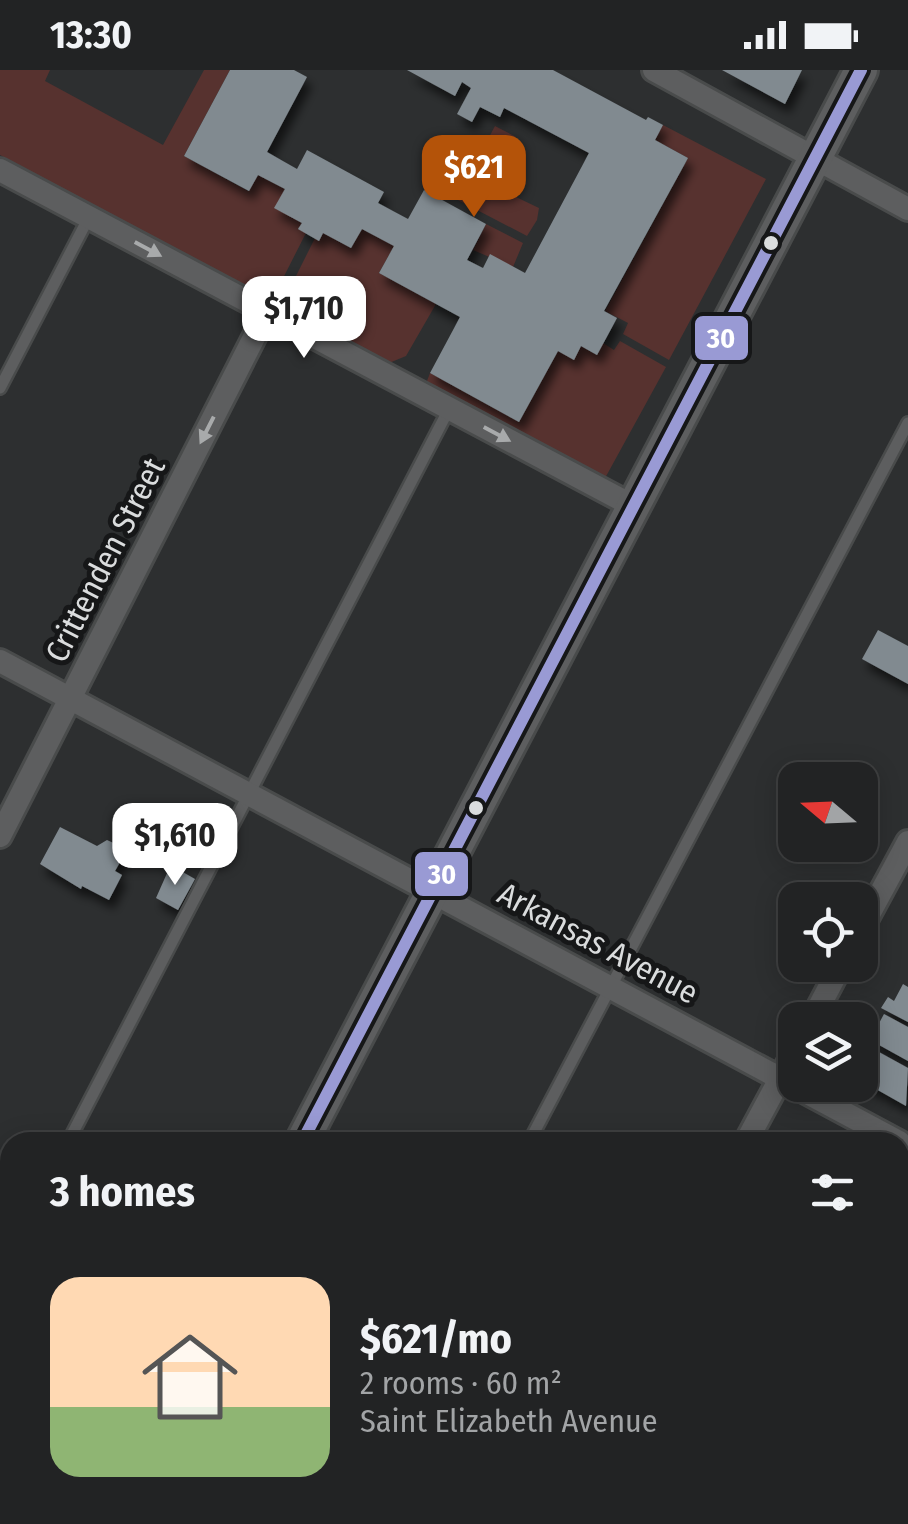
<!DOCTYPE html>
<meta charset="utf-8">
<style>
:root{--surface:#222324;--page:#2e2f31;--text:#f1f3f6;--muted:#a2a4a6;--line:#3f4041;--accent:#b45309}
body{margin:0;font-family:"Fira Sans Condensed",sans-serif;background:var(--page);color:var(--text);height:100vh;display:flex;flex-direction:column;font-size:38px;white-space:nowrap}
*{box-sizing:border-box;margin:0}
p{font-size:32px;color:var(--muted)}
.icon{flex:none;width:55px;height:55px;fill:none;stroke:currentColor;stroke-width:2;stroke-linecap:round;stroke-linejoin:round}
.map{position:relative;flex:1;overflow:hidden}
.side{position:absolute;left:0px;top:1062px;width:910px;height:392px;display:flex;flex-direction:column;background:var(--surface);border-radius:30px 30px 0 0;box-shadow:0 5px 25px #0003,0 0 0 2px var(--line)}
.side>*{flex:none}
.needle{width:65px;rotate:289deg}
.controls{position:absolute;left:778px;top:692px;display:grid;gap:20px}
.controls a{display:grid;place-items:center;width:100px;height:100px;border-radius:20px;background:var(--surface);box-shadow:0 5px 25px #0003,0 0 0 2px var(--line);font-size:50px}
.price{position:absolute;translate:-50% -85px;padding:0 22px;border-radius:20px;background:#fff;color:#222;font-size:32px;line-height:65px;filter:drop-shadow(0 2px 5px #0008)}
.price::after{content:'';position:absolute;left:50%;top:60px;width:30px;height:22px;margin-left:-15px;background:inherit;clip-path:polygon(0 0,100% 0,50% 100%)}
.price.current{background:var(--accent);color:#fff}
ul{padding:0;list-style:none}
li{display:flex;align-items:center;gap:30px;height:250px;padding:0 50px}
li+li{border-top:2px solid var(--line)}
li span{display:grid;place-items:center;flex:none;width:280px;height:200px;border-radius:30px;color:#555}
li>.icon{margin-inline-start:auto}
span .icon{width:120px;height:120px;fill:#fffc;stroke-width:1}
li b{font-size:42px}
h2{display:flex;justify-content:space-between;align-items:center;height:120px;padding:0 50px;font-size:42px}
.status{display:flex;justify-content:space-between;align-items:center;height:70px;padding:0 50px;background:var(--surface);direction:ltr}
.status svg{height:28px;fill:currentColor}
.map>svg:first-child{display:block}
.green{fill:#57322f}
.building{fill:#818a90;filter:url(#shadow)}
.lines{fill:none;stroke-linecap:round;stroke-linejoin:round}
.lane-casing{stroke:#494b4b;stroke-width:16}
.street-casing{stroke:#494b4b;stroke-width:28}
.secondary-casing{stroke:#494b4b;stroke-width:38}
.lane{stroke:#5d5e5f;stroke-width:11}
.street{stroke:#5d5e5f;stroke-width:22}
.secondary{stroke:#5d5e5f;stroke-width:32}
.bus-1-casing{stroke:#161718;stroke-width:20}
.bus-1{stroke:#999ad4;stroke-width:12}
.oneway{fill:#a8aaab}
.bus-dot{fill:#dadcdd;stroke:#161718;stroke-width:4}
.labels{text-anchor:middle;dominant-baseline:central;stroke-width:10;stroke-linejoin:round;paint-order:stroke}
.street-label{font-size:32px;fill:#dadcdd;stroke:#161718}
.line-badge{stroke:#161718;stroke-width:4}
.badge-label{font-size:28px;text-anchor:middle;font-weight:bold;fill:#fff}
</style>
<div class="status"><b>13:30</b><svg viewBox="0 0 49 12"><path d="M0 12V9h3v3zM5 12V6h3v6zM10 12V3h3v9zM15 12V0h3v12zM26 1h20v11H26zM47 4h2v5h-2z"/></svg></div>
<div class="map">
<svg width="908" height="1454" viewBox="0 0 908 1454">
<defs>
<filter id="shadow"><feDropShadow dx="5" dy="9" stdDeviation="5" flood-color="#0009"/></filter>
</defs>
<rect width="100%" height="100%" fill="#2d2f30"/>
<path class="green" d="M0 0H50L45 11 163 75 204 0H230L184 86 248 121 258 105 285 119 275 138 302 153 298 159 306 163 277 220 269 217 264 227 0 85Z
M663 55 766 109 669 290 623 264 628 253 605 241 688 88 655 70Z
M495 56 516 67 505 92 495 98 492 116 499 125 516 127 539 138 537 150 527 166 456 129Z
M486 154 523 173 513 197 473 180Z
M362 159 394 176 379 203 436 234 406 286 389 293 288 239 292 230 286 226 315 168 319 171 323 163 351 178Z
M620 271 666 297 604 410 430 316 427 311 430 303 519 352 558 281 574 289 581 276 597 285 603 273 614 280Z"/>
<path class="building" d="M230 0H294L307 7 267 82 297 99 307 80 384 122 378 133 408 149 424 120 486 154 467 190 483 198 490 184 525 203 589 83 504 38 500 47 480 37 472 52 457 44 471 18 462 12 455 26 407 0H553L646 50 648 47 663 55 655 70 688 88 604 241 617 248 597 285 581 276 574 290 558 281 519 352 430 303 460 247 379 203 394 176 362 159 351 178 323 163 319 171 298 159 302 153 274 138 285 119 258 105 249 121 184 86Z
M722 0H802L785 34Z
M878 560 908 576V614L862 589Z
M60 757 97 776 107 770 120 776 123 787 115 801 122 805 109 830 82 816 81 819 40 794Z
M174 797 195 809 178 840 156 828 168 801 171 803Z
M903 914 908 917V952L881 938 888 927 894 931Z
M884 944 908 957V991L870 970Z
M868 976 908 998 906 1036 860 1010V991Z
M0 1381 10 1386V1445H65L60 1454H0Z"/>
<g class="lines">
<defs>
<path id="lane" d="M0 318 89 147
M68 1072 449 339
M529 1072 908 353
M0 1204 10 1185
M900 1232 908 1217
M0 1272 10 1278
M0 1353 10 1358
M749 1452 754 1454
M630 1454 635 1445
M649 1454 654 1445
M668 1454 672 1445
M700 1454 704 1445
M716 1454 720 1445
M731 1454 736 1446
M778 1454 783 1445"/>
<path id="street" d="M654 0 908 139
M0 100 633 436
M0 591 899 1072
M0 766 267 242
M860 861 908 772
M812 950 841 895
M746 1072 795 981
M546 1454 551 1445"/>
<path id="secondary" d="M302 1072 861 0
M105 1454 109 1445"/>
</defs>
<use href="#lane" class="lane-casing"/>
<use href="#street" class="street-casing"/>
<use href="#secondary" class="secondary-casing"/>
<use href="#lane" class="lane"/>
<use href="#street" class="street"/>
<use href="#secondary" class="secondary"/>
<defs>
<path id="bus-1" d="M302 1072 861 0"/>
</defs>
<use href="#bus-1" class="bus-1-casing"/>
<use href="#bus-1" class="bus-1"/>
</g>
<defs><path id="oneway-solid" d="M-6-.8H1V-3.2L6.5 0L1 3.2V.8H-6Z" transform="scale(2.5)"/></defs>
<g class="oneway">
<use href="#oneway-solid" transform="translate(148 179) rotate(28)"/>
<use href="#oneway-solid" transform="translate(207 360) rotate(117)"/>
<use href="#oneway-solid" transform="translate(497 364) rotate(28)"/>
</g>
<g class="bus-dot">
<circle cx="771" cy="173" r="9"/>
<circle cx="476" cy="738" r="9"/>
</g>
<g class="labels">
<g class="street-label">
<text transform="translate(105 490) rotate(-63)">Crittenden Street</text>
<text transform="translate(598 873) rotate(28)">Arkansas Avenue</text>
</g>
</g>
<g class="line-badge">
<rect x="693" y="244" width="57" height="48" rx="10" fill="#999ad4"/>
<rect x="413" y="780" width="57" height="48" rx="10" fill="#999ad4"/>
</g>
<g class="badge-label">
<text x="721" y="278">30</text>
<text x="442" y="814">30</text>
</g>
</svg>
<div class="controls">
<a><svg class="needle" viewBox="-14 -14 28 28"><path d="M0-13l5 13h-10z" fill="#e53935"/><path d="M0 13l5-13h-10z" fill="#a2a4a6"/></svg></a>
<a><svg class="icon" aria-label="locate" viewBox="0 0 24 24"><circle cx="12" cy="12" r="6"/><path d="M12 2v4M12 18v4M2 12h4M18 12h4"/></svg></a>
<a><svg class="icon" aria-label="layers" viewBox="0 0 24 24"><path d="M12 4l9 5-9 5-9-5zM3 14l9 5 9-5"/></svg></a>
</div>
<b class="price current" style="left:474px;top:150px">$621</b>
<b class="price" style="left:304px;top:291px">$1,710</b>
<b class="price" style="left:175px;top:818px">$1,610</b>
<section class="side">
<h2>3 homes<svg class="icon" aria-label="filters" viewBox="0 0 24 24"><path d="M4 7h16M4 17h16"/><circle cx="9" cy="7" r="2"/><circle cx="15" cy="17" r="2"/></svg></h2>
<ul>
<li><span style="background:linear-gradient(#ffd9b3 65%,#8fb573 0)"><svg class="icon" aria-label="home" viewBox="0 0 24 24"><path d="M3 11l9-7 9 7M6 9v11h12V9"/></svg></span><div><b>$621/mo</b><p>2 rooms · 60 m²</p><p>Saint Elizabeth Avenue</p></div></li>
</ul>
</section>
</div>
